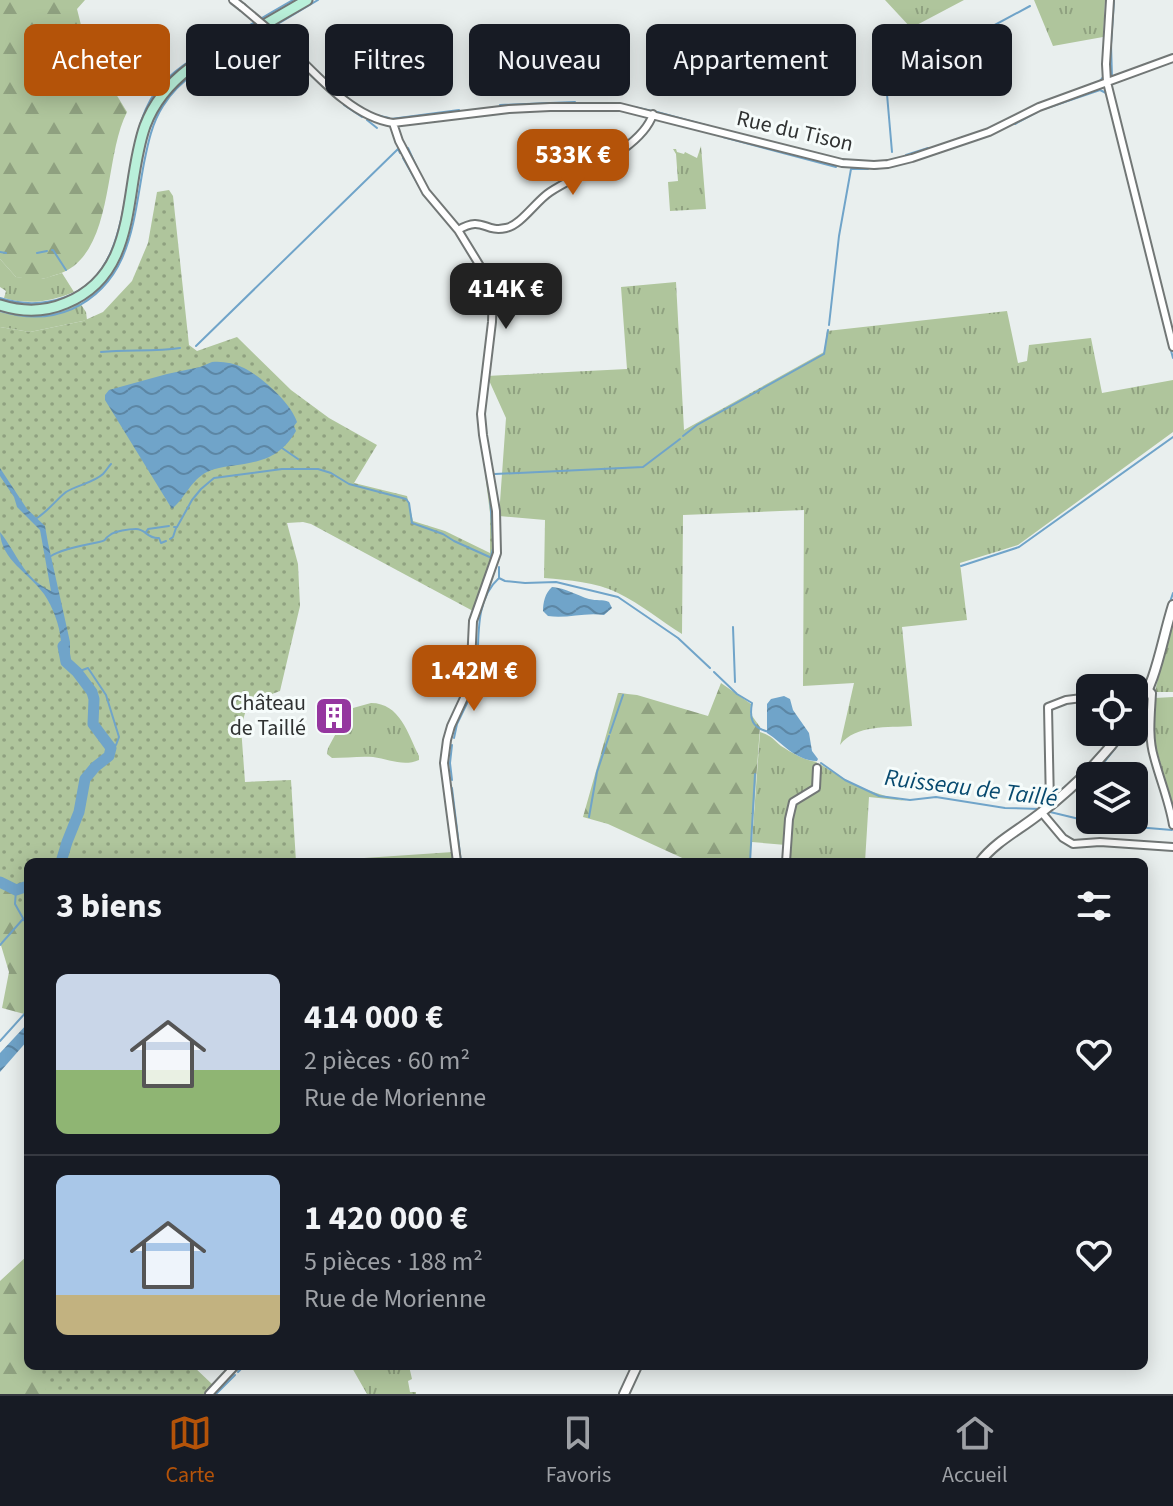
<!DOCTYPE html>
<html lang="fr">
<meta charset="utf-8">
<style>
:root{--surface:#171b24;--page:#242831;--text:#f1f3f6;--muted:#9ea1a6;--line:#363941;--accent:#b45309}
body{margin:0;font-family:"Source Sans 3",sans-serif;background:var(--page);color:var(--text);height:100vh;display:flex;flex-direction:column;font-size:30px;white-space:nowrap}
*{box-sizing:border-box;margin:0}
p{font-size:26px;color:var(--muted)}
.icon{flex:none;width:44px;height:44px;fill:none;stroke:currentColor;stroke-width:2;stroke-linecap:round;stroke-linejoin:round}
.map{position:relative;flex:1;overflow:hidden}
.sheet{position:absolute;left:24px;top:858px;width:1124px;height:512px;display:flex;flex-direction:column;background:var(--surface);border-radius:12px;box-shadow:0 4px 20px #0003}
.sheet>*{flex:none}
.guide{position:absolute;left:24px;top:24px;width:1126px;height:72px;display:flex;gap:16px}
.tools{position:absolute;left:1076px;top:674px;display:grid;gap:16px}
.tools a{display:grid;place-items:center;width:72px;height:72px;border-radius:12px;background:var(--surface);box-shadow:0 4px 20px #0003;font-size:40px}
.price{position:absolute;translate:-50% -68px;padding:0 18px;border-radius:16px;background:var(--accent);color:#fff;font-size:26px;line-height:52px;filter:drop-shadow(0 2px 4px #0008)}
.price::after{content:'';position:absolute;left:50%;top:48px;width:24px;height:18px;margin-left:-12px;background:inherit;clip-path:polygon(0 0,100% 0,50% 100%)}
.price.current{background:#222;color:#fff}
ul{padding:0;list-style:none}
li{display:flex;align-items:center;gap:24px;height:200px;padding:0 32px}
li+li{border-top:2px solid var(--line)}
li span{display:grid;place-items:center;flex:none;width:224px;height:160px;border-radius:12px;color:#555}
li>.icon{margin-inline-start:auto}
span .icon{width:96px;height:96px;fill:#fffc;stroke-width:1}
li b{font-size:34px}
h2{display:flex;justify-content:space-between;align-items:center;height:96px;padding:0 32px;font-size:34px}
.tag{padding:0 28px;border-radius:12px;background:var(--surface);box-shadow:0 4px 20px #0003;font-size:28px;line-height:72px}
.tag.current{background:var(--accent);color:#fff}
.menu{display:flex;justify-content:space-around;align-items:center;height:112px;border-top:2px solid var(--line);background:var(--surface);font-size:22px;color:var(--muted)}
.menu a{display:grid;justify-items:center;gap:4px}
.menu .current{color:var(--accent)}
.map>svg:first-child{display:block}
.grass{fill:url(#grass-tufts)}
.forest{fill:url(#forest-firs)}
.park{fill:url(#park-dots)}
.water{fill:url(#water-waves)}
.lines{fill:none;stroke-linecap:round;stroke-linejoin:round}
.stream{stroke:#70a4c9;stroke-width:2}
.river{stroke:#70a4c9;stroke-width:11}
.minor-casing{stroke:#727776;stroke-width:10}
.tertiary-casing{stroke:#727776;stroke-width:12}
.secondary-casing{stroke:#727776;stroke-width:13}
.minor{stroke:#fff;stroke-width:6}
.tertiary{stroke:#fff;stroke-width:8}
.secondary{stroke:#b9f0da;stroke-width:9}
.minor-bridge-casing{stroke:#727776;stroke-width:10;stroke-linecap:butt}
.minor-bridge{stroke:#fff;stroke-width:6}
.labels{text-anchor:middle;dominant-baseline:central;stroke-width:6;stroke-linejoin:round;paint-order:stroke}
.street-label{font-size:22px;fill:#303232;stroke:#f6fcfb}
.poi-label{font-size:22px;fill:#303232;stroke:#f6fcfb;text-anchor:end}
.water-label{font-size:24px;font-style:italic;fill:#084a6f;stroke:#f6fcfb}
</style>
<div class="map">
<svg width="1173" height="1394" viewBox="0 0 1173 1394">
<defs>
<pattern id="grass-tufts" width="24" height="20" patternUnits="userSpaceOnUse" patternTransform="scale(2)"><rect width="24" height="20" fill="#afc59c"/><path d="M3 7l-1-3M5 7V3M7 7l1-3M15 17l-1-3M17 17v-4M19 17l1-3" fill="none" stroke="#8fa180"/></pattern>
<pattern id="forest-firs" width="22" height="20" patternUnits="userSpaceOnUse" patternTransform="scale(2)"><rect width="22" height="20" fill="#afc59c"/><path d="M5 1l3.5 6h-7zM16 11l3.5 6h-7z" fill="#8fa180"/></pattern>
<pattern id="park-dots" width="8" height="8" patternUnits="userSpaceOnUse" patternTransform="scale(2)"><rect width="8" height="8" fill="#afc59c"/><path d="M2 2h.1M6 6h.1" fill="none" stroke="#8fa180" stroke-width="1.8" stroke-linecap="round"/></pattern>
<pattern id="water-waves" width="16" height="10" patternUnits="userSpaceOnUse" patternTransform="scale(2)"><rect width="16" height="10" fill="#70a4c9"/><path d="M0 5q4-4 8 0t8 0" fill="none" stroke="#5c86a4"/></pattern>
</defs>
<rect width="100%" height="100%" fill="#e9efee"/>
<path class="grass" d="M885 0H964L911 28Z
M1034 0H1105L1103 37 1053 46Z
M701 146 706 209 670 211 668 182 678 181 676 154 673 149H676L677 152 684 154 685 152 697 158Z
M0 259 16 277 42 279 62 273 74 292C50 302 29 305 4 298L6 291 0 287Z
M676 282 684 430 824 352 827 331 1007 311 1018 363 1027 361 1029 345 1091 338 1102 393 1173 380V432L1018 545 960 563 967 620 902 627 912 726C888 728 856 724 840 745L854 683 803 686 804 510 683 515 682 634C661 621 641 604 618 593 596 582 569 580 544 578L545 520 499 516 506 418 487 376 627 369 621 287Z
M80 303 86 312 87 320 83 321 30 332 0 327V312C29 320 53 316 80 303Z
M1173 619V692H1156L1155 691Z
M1173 697V810L1155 743 1154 730 1155 698Z
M371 703C400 703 408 734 419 756V760C403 767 389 759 373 757 360 756 345 758 332 758L327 754 328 748 347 713 353 708Z
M760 732C772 736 773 739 781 746 792 753 804 760 817 762L815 766 818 768 820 764C851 784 871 794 907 801L869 797 865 862H786V845L752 842Z
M351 1366H409L412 1379 408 1381 410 1392H416V1394H367Z"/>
<path class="forest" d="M0 0H85L77 9 90 61 106 81H108L127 112C103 158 115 254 59 274 53 275 46 279 41 279 33 280 24 278 16 277L0 259Z
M721 683 751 704 750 713 760 727 750 862H691L608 824 583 817 618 693 637 695 708 716Z
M0 882 16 890 28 886V1015L2 1008 9 972 0 942Z
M28 1255V1366H58L50 1394H0V1281Z"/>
<path class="park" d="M169 190 173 196 189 345 197 351 237 337 291 390 329 418 377 445 354 483 407 496 413 521 445 531 490 553V513L485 473H486L492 516 493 558 473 611 311 524 303 522 287 523 298 564 300 606 280 691 248 703 241 727 245 782 291 780 296 862H28V923L17 902 22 892 0 880V327L30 332 83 321 103 312 132 281 148 243 157 192Z
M453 852 454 862H305Z
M37 1366H193L213 1385 204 1394H43L48 1385 38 1372Z"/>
<path class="water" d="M212 362C222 361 234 363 244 368 262 377 291 403 297 422L294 426 296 431C280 458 261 462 231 466 223 467 215 468 207 472 191 480 185 498 172 509L105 400V395L109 390 167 374 200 367Z
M0 468 27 509 45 526 48 543 70 642V657L64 661C62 654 62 649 61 642 60 626 53 607 44 594 29 573 1 560 0 532 17 553 23 578 51 591L40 530 17 507 14 497 0 476Z
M552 587C566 588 576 595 589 599 597 601 602 599 609 602L612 608 604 615C584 612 567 619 548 616L543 611C543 603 545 593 552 587Z
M784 696 790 699 793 710 809 733 812 751 818 759 817 761C794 760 783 743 767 733V704L771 699Z
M28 1023V1040L0 1072V1053Z"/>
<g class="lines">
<path class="stream" d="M271 28 318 0
M978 34 1030 6
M886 47 883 48 892 152
M1112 77 1111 44 1114 0
M1099 82 1103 77 1107 0
M345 96 356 105
M344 105 362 117
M500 105 575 102
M634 107 652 111
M1044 109 1100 90 1108 94
M657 112 709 126
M372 114 389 118
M391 119 459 110
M367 120 377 128
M421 123 435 121
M1015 124 1037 112
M406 125 416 123
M723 137 836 167
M631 147 639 141
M408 148 422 179
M906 155 928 148
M403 158 420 188
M874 169 884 167
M52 250H53L66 270
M0 252 6 253
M37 253 47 251
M0 298C22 305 44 305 66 297 143 268 114 149 156 91 174 68 199 55 224 40 247 27 270 13 293 0
M0 311C23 318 49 319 72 309 132 281 133 221 144 163 148 143 152 123 163 106 185 70 231 52 266 31
M829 325 839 236 851 169H868
M196 346 398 149 400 153
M1170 347 1173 358
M101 352C128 349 153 352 180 348
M683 436 697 425 824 354 828 330
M282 448 298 459
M495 474 643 467 680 439
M490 497 493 540
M37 518C48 511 57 499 66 492 77 485 93 483 103 474 106 471 108 467 111 464
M174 527H177L192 500 201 489 214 478 282 469H318L331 473 349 484 406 499 409 503 412 523 443 534 454 541 494 559
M146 532 148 529 169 526
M170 539 173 537 176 528
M51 556C63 548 85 545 99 542 109 540 102 540 110 535 115 531 129 529 136 529 146 529 147 539 159 538L161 543 166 541
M491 556 494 545
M961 566 1019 547 1173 437
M499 567V578L505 581 525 583 556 582 618 597 678 638 710 668
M1170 602 1173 593
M733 627 735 682
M77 672 88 668 106 695 119 737 116 745 111 748
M714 672 737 694 752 703C749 719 752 728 769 732
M476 683C481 650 471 603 499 578
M1134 723 1146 704
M610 733 623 695
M454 738 457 724 472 693
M821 763 845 780 879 796 910 800 936 797 1005 808 1040 809
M452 780 450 763 452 745
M1083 783 1106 760 1128 732
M452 788 461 862
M1053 797 1073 780
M1046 811 1100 824 1172 830
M589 817 597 772 609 736
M750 862 755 774
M16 890 15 904 28 927
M0 945 23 919
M0 1041 28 1010
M238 1372 244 1366
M216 1394 235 1375"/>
<path class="river" d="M61 862 67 842 79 812 85 779 95 767 109 756 111 748 93 724 94 699 92 692 77 672 66 662 63 646
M0 882 16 890 28 886"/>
<defs>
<path id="minor" d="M233 0 242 7
M1110 0 1106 64 1107 82 1173 347
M279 38C310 67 349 117 393 123L509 109 550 107H620L842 163 874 165 888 164 912 158 989 132 1039 107 1173 58
M393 123 399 141 426 192 458 230 488 279 493 290 492 322 481 414 483 435 496 511 497 553 473 621 470 685 451 726 447 740 444 763 457 862
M458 230C483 215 484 233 506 228 521 225 536 201 550 192 579 173 642 149 653 114
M1134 691 1149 690 1152 693C1151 714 1148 737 1154 757 1160 780 1169 801 1173 825
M1050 805 1048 707 1066 700 1090 697
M1042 813 1063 838 1073 844 1100 842 1173 847
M786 862 789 819 793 802 816 788 817 768
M209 1394 235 1366"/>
<path id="tertiary" d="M1134 715C1157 682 1161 643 1173 605
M980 862C995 842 1019 830 1038 815 1069 792 1098 763 1122 732
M624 1394 637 1366"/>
<path id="secondary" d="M0 305C22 312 45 312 66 303 140 273 123 188 145 126 154 102 170 83 190 68L307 0"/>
</defs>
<use href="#minor" class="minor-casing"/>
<use href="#tertiary" class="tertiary-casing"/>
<use href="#secondary" class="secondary-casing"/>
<use href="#minor" class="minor"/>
<use href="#tertiary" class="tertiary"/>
<use href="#secondary" class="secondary"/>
<defs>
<path id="minor-bridge" d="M242 7 279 38"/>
</defs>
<use href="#minor-bridge" class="minor-bridge-casing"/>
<use href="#minor-bridge" class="minor-bridge"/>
</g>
<defs>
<symbol id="building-square" viewBox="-11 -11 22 22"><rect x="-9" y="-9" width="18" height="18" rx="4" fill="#95369f" stroke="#f6fcfb"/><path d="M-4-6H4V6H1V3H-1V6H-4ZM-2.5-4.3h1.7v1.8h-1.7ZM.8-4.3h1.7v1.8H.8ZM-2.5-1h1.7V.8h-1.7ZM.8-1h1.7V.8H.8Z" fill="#fff"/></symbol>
</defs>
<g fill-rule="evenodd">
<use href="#building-square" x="312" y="694" width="44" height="44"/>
</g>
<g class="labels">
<g class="street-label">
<text transform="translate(795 131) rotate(13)">Rue du Tison</text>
</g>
<g class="poi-label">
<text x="306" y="703">Château<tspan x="306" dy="25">de Taillé</tspan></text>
</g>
<g class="water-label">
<text transform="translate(971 788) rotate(7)">Ruisseau de Taillé</text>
</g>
</g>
</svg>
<div class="tools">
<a><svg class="icon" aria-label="locate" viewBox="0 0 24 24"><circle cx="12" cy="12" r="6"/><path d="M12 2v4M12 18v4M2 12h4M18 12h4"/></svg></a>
<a><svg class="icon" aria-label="layers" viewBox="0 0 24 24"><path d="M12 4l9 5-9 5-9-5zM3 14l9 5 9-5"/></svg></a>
</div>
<b class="price" style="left:573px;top:197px">533K €</b>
<b class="price current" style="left:506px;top:331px">414K €</b>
<b class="price" style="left:474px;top:713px">1.42M €</b>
<div class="guide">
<a class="tag current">Acheter</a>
<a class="tag">Louer</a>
<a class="tag">Filtres</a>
<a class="tag">Nouveau</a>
<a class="tag">Appartement</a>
<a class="tag">Maison</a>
</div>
<section class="sheet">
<h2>3 biens<svg class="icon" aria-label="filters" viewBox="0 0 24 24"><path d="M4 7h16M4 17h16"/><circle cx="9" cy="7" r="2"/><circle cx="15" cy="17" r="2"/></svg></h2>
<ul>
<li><span style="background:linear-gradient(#c9d6e8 60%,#8fb573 0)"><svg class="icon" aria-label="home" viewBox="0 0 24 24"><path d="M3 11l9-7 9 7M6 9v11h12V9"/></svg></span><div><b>414 000 €</b><p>2 pièces · 60 m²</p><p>Rue de Morienne</p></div><svg class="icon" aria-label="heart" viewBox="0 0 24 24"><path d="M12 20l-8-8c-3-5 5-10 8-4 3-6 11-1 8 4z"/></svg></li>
<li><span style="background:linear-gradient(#a9c7e8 75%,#c2b280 0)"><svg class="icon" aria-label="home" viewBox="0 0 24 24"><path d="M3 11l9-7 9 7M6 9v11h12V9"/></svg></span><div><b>1 420 000 €</b><p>5 pièces · 188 m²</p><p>Rue de Morienne</p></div><svg class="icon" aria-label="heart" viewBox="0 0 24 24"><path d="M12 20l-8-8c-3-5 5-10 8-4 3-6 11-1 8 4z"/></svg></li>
</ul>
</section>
</div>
<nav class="menu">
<a class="current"><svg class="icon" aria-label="map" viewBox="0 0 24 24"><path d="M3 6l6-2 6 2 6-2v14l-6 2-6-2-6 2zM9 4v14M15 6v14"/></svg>Carte</a>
<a><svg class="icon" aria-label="saved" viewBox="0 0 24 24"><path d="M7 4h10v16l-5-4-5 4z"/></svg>Favoris</a>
<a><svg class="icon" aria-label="home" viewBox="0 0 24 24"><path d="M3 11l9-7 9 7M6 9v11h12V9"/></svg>Accueil</a>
</nav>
